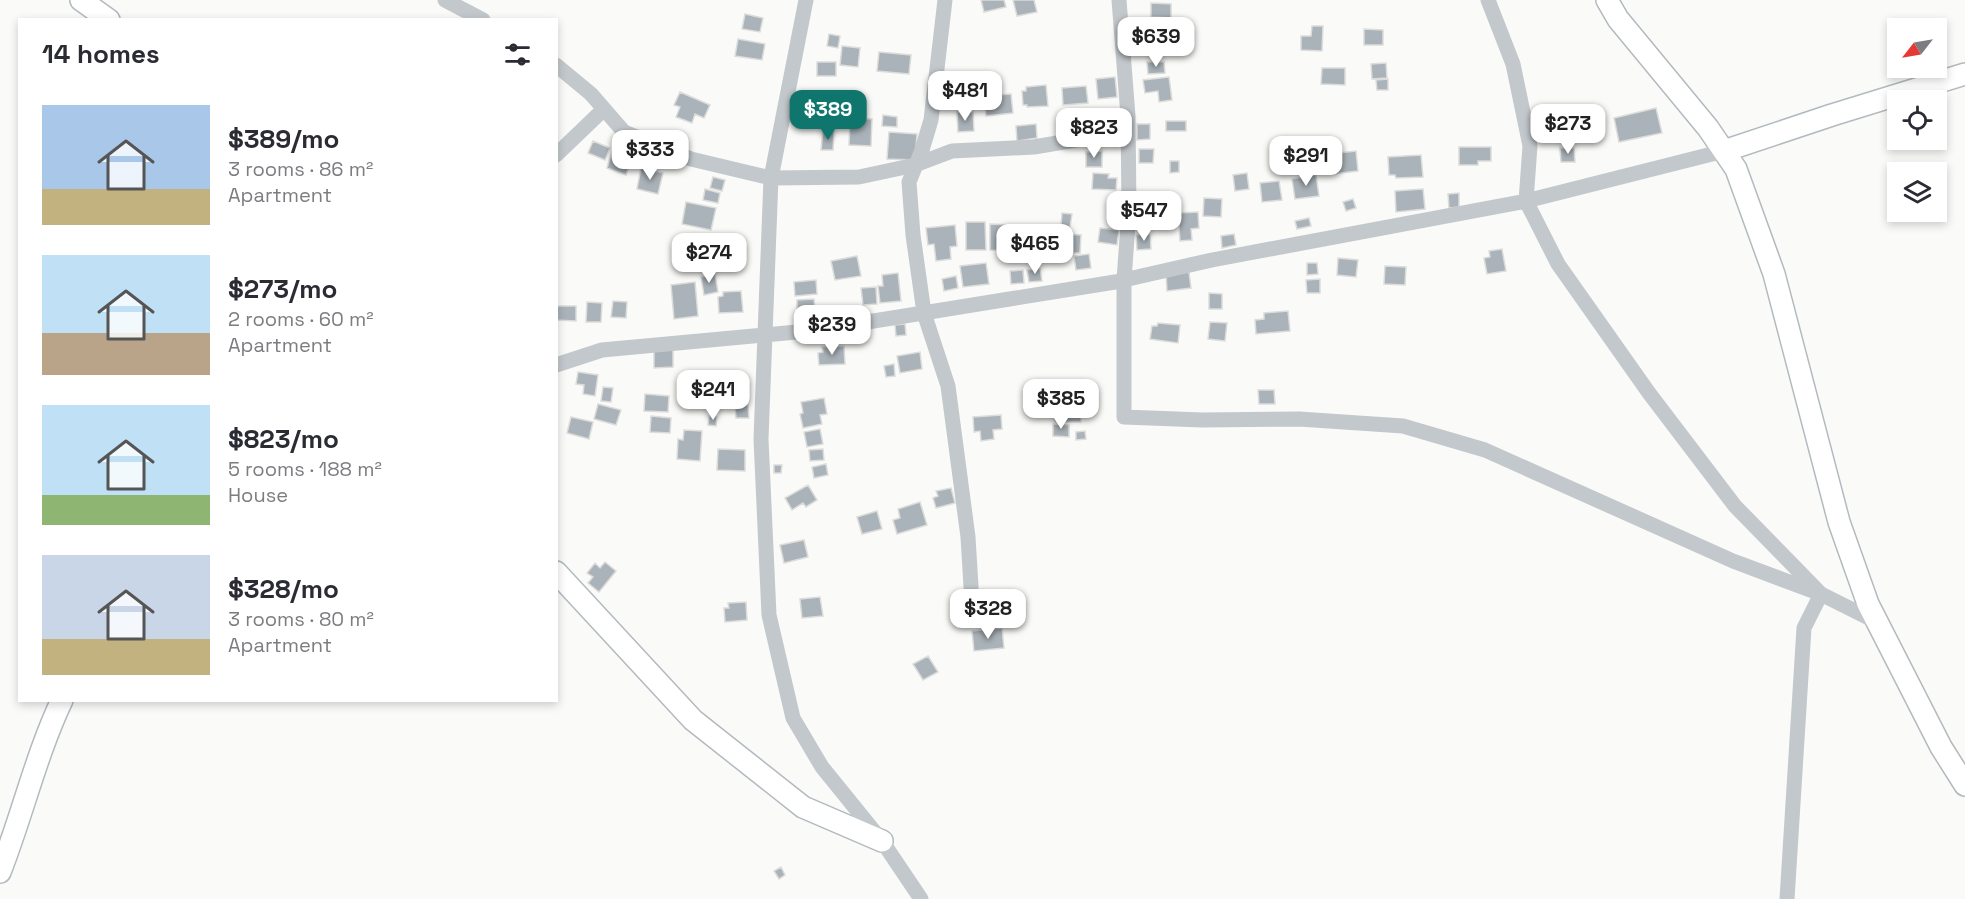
<!DOCTYPE html>
<meta charset="utf-8">
<style>
:root{--surface:#fff;--page:#f2f2f3;--text:#2b2b33;--muted:#7c7c81;--accent:#0f766e}
body{margin:0;font-family:"Space Grotesk",sans-serif;background:var(--page);color:var(--text);height:100vh;display:flex;flex-direction:column;font-size:22px;white-space:nowrap}
*{box-sizing:border-box;margin:0}
p{font-size:20px;color:var(--muted)}
.icon{flex:none;width:33px;height:33px;fill:none;stroke:currentColor;stroke-width:2;stroke-linecap:round;stroke-linejoin:round}
.map{position:relative;flex:1;overflow:hidden}
.side{position:absolute;left:18px;top:18px;width:540px;height:684px;display:flex;flex-direction:column;background:var(--surface);border-radius:0px;box-shadow:0 3px 9px #0003}
.side>*{flex:none}
.needle{width:39px;rotate:239deg}
.tools{position:absolute;left:1887px;top:18px;display:grid;gap:12px}
.tools a{display:grid;place-items:center;width:60px;height:60px;border-radius:0px;background:var(--surface);box-shadow:0 3px 9px #0003;font-size:30px}
.price{position:absolute;translate:-50% -51px;padding:0 14px;border-radius:12px;background:#fff;color:#222;font-size:20px;line-height:39px;filter:drop-shadow(0 2px 3px #0008)}
.price::after{content:'';position:absolute;left:50%;top:36px;width:18px;height:14px;margin-left:-9px;background:inherit;clip-path:polygon(0 0,100% 0,50% 100%)}
.price.on{background:var(--accent);color:#fff}
ul{padding:0;list-style:none}
li{display:flex;align-items:center;gap:18px;height:150px;padding:0 24px}
li span{display:grid;place-items:center;flex:none;width:168px;height:120px;border-radius:0px;color:#555}
li>.icon{margin-inline-start:auto}
span .icon{width:72px;height:72px;fill:#fffc;stroke-width:1}
li b{font-size:26px}
h2{display:flex;justify-content:space-between;align-items:center;height:72px;padding:0 24px;font-size:26px}
.map>svg:first-child{display:block}
.building{fill:#aab3b9;stroke:#dcdcda;stroke-width:1.5}
.lines{fill:none;stroke-linecap:round;stroke-linejoin:round}
.secondary-casing{stroke:#b3babf;stroke-width:24}
.street{stroke:#c3c8cc;stroke-width:15}
.secondary{stroke:#fff;stroke-width:21}
</style>
<div class="map">
<svg width="1965" height="899" viewBox="0 0 1965 899">
<rect width="100%" height="100%" fill="#fafaf8"/>
<path class="building" d="M981 0H1004L1006 7 984 12Z
M1013 0H1034L1037 12 1017 16Z
M1151 3 1171 4V18L1151 17Z
M745 14 763 18 760 32 742 29Z
M1312 26H1323L1322 51 1301 50V36H1311Z
M1364 29 1383 30V45H1364Z
M829 34 840 36 838 48 827 46Z
M738 39 765 44 762 60 735 56Z
M842 46 860 48 858 67 840 65Z
M879 52 911 55 909 74 877 71Z
M817 62H836V76H817Z
M1147 62H1164L1165 73 1148 74Z
M1386 63 1387 78 1372 79 1371 64Z
M1322 68H1345V85L1321 84Z
M1115 77 1117 97 1098 99 1096 79Z
M1169 77 1172 100 1159 102 1158 91 1145 93 1143 80Z
M1388 79V90H1377L1376 80Z
M1046 85 1048 106 1027 107V105H1023L1022 91H1026V87Z
M1086 86 1088 103 1063 105 1062 88Z
M680 92 710 105 704 118 695 114 692 123 676 117 680 107 674 105Z
M1011 94 1013 113 986 116 984 96Z
M1656 108 1662 133 1619 142 1614 118Z
M957 112H973L974 131 958 132Z
M1076 114 1077 130 1060 131 1059 115Z
M883 115 897 117V127L882 126Z
M850 118 872 119 871 146 849 145Z
M1166 121H1186V131H1166Z
M1036 124 1037 138 1017 141 1016 126Z
M1137 124H1150V139L1137 140Z
M823 131 834 132 833 150H821Z
M889 132 917 134 915 160 887 159Z
M593 141 610 148 605 160 588 153Z
M614 145 634 152 626 175 607 168Z
M1459 147H1491V161H1478V165H1459Z
M1560 148H1574L1575 162H1561Z
M1139 149H1154L1153 163H1139Z
M1102 151V167H1086V152Z
M1356 151 1358 171 1333 174 1330 154Z
M1421 155 1423 177 1396 178 1395 175H1389L1388 157Z
M1170 161H1179V172L1170 173Z
M641 168 663 173 658 194 637 189Z
M1093 173 1109 174 1108 178H1117L1116 190 1092 189Z
M1247 173 1249 189 1235 191 1233 175Z
M1316 175 1319 196 1295 199 1292 179Z
M713 177 725 180 722 191 710 188Z
M1279 181 1282 200 1262 202 1260 183Z
M705 189 720 193 718 203 703 200Z
M1423 189 1425 209 1396 212 1395 191Z
M1459 193V207L1449 208 1448 194Z
M1204 198 1222 199 1221 217 1203 216Z
M1353 199 1356 208 1346 211 1343 202Z
M686 202 716 208 711 230 682 224Z
M1141 202 1163 203 1162 220 1140 219Z
M1198 212 1199 228 1191 229 1192 240 1180 241 1178 213Z
M1062 213 1072 214 1070 227 1061 226Z
M1309 218 1311 226 1297 229 1295 221Z
M966 222H985L986 250H966Z
M990 224 1011 225V251L990 250Z
M955 225 957 246 950 247 951 259 936 261 934 244 928 245 926 228Z
M1100 228 1119 230 1117 245 1098 242Z
M1062 234 1081 235 1080 253H1061Z
M1150 234 1151 249 1137 250 1136 235Z
M1234 234 1236 245 1222 248 1221 236Z
M1037 237 1058 238 1057 258 1036 257Z
M1502 249 1506 271 1487 274 1484 258 1490 257 1489 251Z
M1089 254 1091 268 1076 270 1074 256Z
M857 256 861 276 835 280 831 261Z
M1338 258 1358 260 1356 277 1337 275Z
M986 263 989 284 963 287 960 266Z
M1307 263H1317L1318 274 1307 275Z
M1385 266 1406 267 1405 285 1384 284Z
M1040 268 1042 281 1029 282 1027 270Z
M1023 270 1024 283 1011 284 1010 271Z
M1189 272 1191 288 1167 291 1166 274Z
M898 273 901 301 880 303 878 286H883L882 275Z
M715 274 718 292 704 295 701 277Z
M956 276 958 288 944 291 942 279Z
M1320 279V293H1307L1306 280Z
M816 280 817 294 795 296 794 282Z
M695 282 698 316 674 319 671 285Z
M876 287 877 304 863 305 861 288Z
M741 291 743 312 719 313 718 297 723 296V292Z
M1209 293 1222 294V309H1209Z
M814 299 815 313H797V300Z
M613 301 627 302 626 318 611 317Z
M587 302 602 303 601 322H586Z
M556 306H576V321L556 320Z
M1288 311 1290 331 1256 334 1255 320 1264 319V313Z
M1210 322 1227 323 1225 341 1208 339Z
M1158 323 1180 325 1178 343 1150 339 1152 326H1157Z
M905 324 906 335 896 336 895 325Z
M844 346 845 364 819 365 818 353 823 352 822 347Z
M654 349H673V367L654 368Z
M920 352 922 369 900 373 897 356Z
M894 364 895 376 886 377 884 366Z
M578 372 598 375 595 396 583 394 584 385 576 384Z
M603 387 613 388 611 402 601 401Z
M730 390H747V403H729Z
M1258 390H1274L1275 404H1259Z
M645 394 669 396 668 412 644 411Z
M824 398 827 414 820 415 822 424 803 428 800 414 803 413 801 402Z
M598 404 621 410 616 425 594 419Z
M735 405H748L749 418H736Z
M1081 406V422H1055V407Z
M1001 415 1002 429 993 430 994 439 981 441 980 431 974 432 973 417Z
M651 416 671 418 670 433 650 432Z
M709 416 717 417 716 426 708 425Z
M571 417 593 422 589 439 567 433Z
M1053 424 1069 425V437L1053 436Z
M820 429 823 444 807 447 804 432Z
M684 430 702 431 700 461 677 459 678 439 683 440Z
M1085 431 1086 439 1076 440V432Z
M718 449 745 450V471L717 470Z
M823 449 824 460 810 461 809 450Z
M826 464 828 475 814 478 812 467Z
M774 465H782L781 473H774Z
M808 485 817 500 806 507 803 503 792 510 785 498Z
M951 488 955 503 936 508 933 498 938 496 936 491Z
M920 502 927 525 897 534 893 520 900 518 898 509Z
M877 511 882 529 862 534 857 517Z
M804 540 808 557 784 563 780 545Z
M605 562 616 571 599 592 588 583 593 577 587 573 595 563 600 568Z
M820 597 823 616 802 618 800 599Z
M746 602 747 620 725 622 724 608H729L728 603Z
M1002 628 1004 648 974 651 972 631Z
M928 656 938 672 923 680 913 664Z
M781 867 785 875 779 879 774 871Z"/>
<g class="lines">
<defs>
<path id="secondary" d="M81 0 109 20
M1607 0 1618 19 1708 128 1736 169 1774 274 1839 522 1868 604 1941 747 1965 785
M1724 151 1832 115 1965 74
M556 572 693 720 803 807 882 841
M0 872C22 816 36 755 62 700"/>
</defs>
<use href="#secondary" class="secondary-casing"/>
<path class="street" d="M445 0 483 20
M806 0 771 178 761 439 769 615 793 718 822 767 882 841 921 899
M945 0 931 120 922 150 909 182 913 235 924 313 948 386 968 537 972 603
M1119 0 1128 116 1129 210 1124 280V417L1202 420 1299 419 1403 426 1485 450 1733 561 1821 594 1804 628 1787 899
M1488 0 1513 64 1530 146 1526 201 1558 264 1649 393 1735 506 1821 594 1877 622
M556 65 591 94 624 132 691 159 771 178 859 177 915 165 952 151 1034 147 1128 131
M556 155 604 109
M556 365 602 350 818 330 1115 282 1212 260 1526 201 1724 151"/>
<use href="#secondary" class="secondary"/>
</g>
</svg>
<div class="tools">
<a><svg class="needle" viewBox="-14 -14 28 28"><path d="M0-13l5 13h-10z" fill="#e53935"/><path d="M0 13l5-13h-10z" fill="#7c7c81"/></svg></a>
<a><svg class="icon" aria-label="locate" viewBox="0 0 24 24"><circle cx="12" cy="12" r="6"/><path d="M12 2v4M12 18v4M2 12h4M18 12h4"/></svg></a>
<a><svg class="icon" aria-label="layers" viewBox="0 0 24 24"><path d="M12 4l9 5-9 5-9-5zM3 14l9 5 9-5"/></svg></a>
</div>
<b class="price" style="left:1156px;top:68px">$639</b>
<b class="price" style="left:965px;top:122px">$481</b>
<b class="price on" style="left:828px;top:141px">$389</b>
<b class="price" style="left:1568px;top:155px">$273</b>
<b class="price" style="left:1094px;top:159px">$823</b>
<b class="price" style="left:650px;top:181px">$333</b>
<b class="price" style="left:1306px;top:187px">$291</b>
<b class="price" style="left:1144px;top:242px">$547</b>
<b class="price" style="left:1035px;top:275px">$465</b>
<b class="price" style="left:709px;top:284px">$274</b>
<b class="price" style="left:832px;top:356px">$239</b>
<b class="price" style="left:713px;top:421px">$241</b>
<b class="price" style="left:1061px;top:430px">$385</b>
<b class="price" style="left:988px;top:640px">$328</b>
<section class="side">
<h2>14 homes<svg class="icon" aria-label="filters" viewBox="0 0 24 24"><path d="M4 7h16M4 17h16"/><circle cx="9" cy="7" r="2"/><circle cx="15" cy="17" r="2"/></svg></h2>
<ul>
<li><span style="background:linear-gradient(#a9c7e8 70%,#c2b280 0)"><svg class="icon" aria-label="home" viewBox="0 0 24 24"><path d="M3 11l9-7 9 7M6 9v11h12V9"/></svg></span><div><b>$389/mo</b><p>3 rooms · 86 m²</p><p>Apartment</p></div></li>
<li><span style="background:linear-gradient(#bfe0f5 65%,#b9a48a 0)"><svg class="icon" aria-label="home" viewBox="0 0 24 24"><path d="M3 11l9-7 9 7M6 9v11h12V9"/></svg></span><div><b>$273/mo</b><p>2 rooms · 60 m²</p><p>Apartment</p></div></li>
<li><span style="background:linear-gradient(#bfe0f5 75%,#8fb573 0)"><svg class="icon" aria-label="home" viewBox="0 0 24 24"><path d="M3 11l9-7 9 7M6 9v11h12V9"/></svg></span><div><b>$823/mo</b><p>5 rooms · 188 m²</p><p>House</p></div></li>
<li><span style="background:linear-gradient(#c9d6e8 70%,#c2b280 0)"><svg class="icon" aria-label="home" viewBox="0 0 24 24"><path d="M3 11l9-7 9 7M6 9v11h12V9"/></svg></span><div><b>$328/mo</b><p>3 rooms · 80 m²</p><p>Apartment</p></div></li>
</ul>
</section>
</div>
